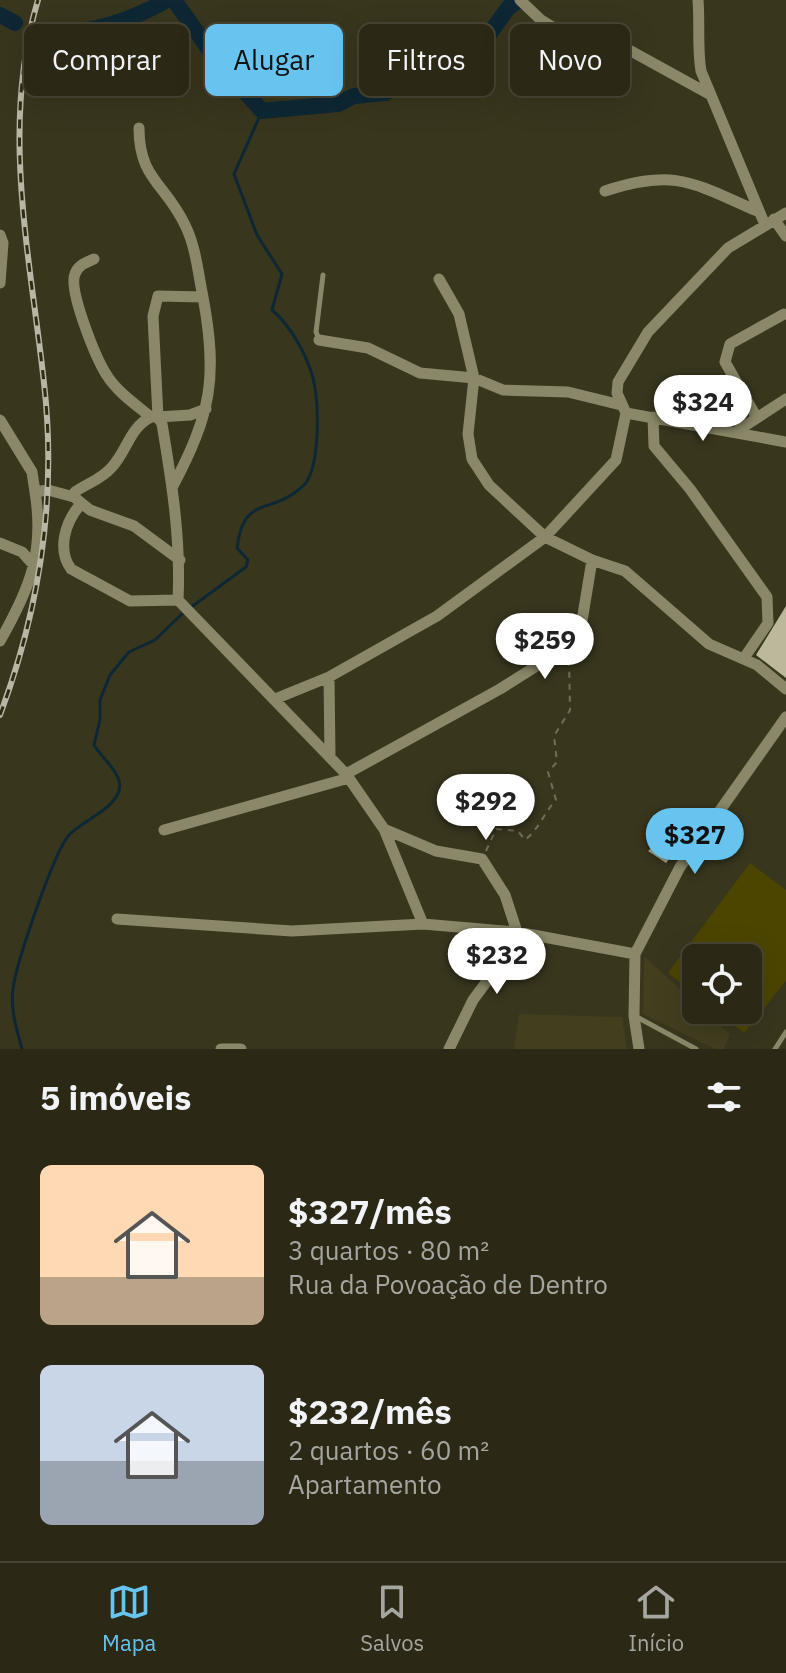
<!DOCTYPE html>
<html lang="pt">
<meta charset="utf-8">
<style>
:root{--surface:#2b2816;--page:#373423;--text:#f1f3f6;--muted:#a6a6a1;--line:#474435;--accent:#66c4ef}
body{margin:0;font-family:"IBM Plex Sans",sans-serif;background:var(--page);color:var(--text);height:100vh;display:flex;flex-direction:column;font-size:30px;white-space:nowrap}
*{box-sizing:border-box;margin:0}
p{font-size:26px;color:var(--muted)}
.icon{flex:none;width:44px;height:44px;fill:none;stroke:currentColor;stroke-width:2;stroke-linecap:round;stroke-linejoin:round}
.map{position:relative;height:1049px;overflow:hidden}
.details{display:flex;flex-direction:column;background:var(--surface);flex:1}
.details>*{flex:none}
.top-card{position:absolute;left:24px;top:24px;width:738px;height:72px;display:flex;gap:16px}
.fabs{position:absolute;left:682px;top:944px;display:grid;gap:16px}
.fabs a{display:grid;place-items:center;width:80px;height:80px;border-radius:12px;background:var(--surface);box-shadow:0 8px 32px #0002,0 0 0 2px var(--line);font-size:40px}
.price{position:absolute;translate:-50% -68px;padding:0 18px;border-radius:28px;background:#fff;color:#222;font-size:26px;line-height:52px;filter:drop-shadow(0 2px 4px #0008)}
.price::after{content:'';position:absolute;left:50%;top:48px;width:24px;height:18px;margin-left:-12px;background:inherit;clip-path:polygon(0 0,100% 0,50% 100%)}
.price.on{background:var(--accent);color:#111}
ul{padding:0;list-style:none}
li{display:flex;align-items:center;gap:24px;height:200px;padding:0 40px}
li span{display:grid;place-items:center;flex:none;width:224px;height:160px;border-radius:12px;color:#555}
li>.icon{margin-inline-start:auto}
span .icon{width:96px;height:96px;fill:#fffc;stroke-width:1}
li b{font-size:34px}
h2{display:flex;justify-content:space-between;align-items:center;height:96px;padding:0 40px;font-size:34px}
.pill{padding:0 28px;border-radius:12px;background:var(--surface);box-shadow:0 8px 32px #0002,0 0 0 2px var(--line);font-size:28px;line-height:72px}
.pill.on{background:var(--accent);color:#111}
.tabs{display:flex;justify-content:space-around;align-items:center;height:112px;border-top:2px solid var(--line);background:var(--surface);font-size:22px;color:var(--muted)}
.tabs a{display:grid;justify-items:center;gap:4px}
.tabs .on{color:var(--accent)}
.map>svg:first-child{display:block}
.built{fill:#423e1e}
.green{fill:#4c4500}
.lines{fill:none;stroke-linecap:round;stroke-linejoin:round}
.stream{stroke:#0d2834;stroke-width:3}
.river{stroke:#0d2834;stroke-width:16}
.building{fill:#bbb89c}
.path{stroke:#716f5a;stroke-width:2;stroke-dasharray:6 6;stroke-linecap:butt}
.lane{stroke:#8b8869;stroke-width:5}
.street{stroke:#8b8869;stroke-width:11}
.rail-casing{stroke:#b8b6a4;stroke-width:6}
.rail{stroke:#2f2c14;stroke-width:3;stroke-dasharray:9;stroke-linecap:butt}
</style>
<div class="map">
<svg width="786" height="1049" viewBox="0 0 786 1049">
<rect width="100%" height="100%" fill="#39361e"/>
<path class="built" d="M644 956 696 1004V1010H702L730 1034 724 1049H715L643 1014Z
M519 1014 622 1017 627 1049H514Z"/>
<path class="green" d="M750 863 786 890V981L744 1033 715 1010H748V958H696V995L668 973Z"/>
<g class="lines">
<path class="stream" d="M190 608 246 567 248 560 237 548C244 493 270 517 303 486 321 469 319 402 313 378 307 355 290 325 272 310L282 274 257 235 234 174 262 111
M22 1049C17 1031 10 1008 13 989 16 963 54 852 69 835 83 820 112 811 119 791 124 774 102 759 94 745L100 720V700L110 675 129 652 155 640 184 612"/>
<path class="river" d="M174 0 216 59 262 111 338 104 354 96 385 93 407 81 440 73 455 60 477 51 508 8 519 0
M0 15 15 23
M46 32C87 36 132 20 167 0"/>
</g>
<path class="building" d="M786 606V678L756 655Z
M672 829 685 838 666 863 648 851Z"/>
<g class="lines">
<path class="path" d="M486 851 496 829 518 831 525 840C539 829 544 813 556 800L548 772 557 762 554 736 570 710 569 658"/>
<path class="lane" d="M319 339 316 332 323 275
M635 1016 696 1049
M775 1049 786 1032"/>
<path class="street" d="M520 0 541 20 567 36 631 51 709 94
M698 0C700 24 697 48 701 71L765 225
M139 128C139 179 165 183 185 225 196 247 198 273 203 297 218 377 211 414 173 486
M605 191C675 168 693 183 757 211
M774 219 786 236
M0 235 3 243 0 283
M94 259C87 262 78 265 75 274 68 290 96 358 106 374 116 391 136 405 151 417
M203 297 158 296 153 316 158 417 190 415 206 409
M319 340 368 348 420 373 474 378 503 390 568 392 621 405
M626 413 786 442
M653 417 654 446 690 489 767 597 768 623 744 658
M757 418 725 362 730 344 784 314
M0 420 32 472 35 492 48 490 74 497
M737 431 786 399
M80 505C65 522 57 550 71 569L130 601 178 600
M0 543 22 552 31 562
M180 560 134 526 90 510 74 497 75 492C87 483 101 480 112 467 127 451 130 427 151 417H158L162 424C172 483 181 540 178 600L346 774 384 829 423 924
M592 560 625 571 709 644 757 665 786 689
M0 641C29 590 45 553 35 492
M329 677 330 757
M275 699 329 677 437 616 545 537 616 460 626 413 617 393 618 382 648 332 728 248 786 213
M346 774 500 689 568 646 581 627 592 560 545 537 489 485 472 459 468 434 474 378 459 314 439 279
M384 829 436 851 482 859 505 895 517 932 504 958 473 1000 449 1049
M164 830 349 778
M117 919 292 931 423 924 517 932 635 954
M221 1049H241
M639 1049 634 1016 635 954 680 867 786 717"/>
<defs>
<path id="rail" d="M0 715C40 608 57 497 44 383 30 255 0 126 38 0"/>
</defs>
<use href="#rail" class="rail-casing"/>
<use href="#rail" class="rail"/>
</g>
</svg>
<div class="fabs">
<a><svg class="icon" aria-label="locate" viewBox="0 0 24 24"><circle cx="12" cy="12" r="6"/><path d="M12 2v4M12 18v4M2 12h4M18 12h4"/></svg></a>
</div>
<b class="price" style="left:703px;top:443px">$324</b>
<b class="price" style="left:545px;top:681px">$259</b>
<b class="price" style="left:486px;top:842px">$292</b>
<b class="price on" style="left:695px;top:876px">$327</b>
<b class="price" style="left:497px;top:996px">$232</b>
<div class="top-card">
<a class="pill">Comprar</a>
<a class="pill on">Alugar</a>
<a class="pill">Filtros</a>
<a class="pill">Novo</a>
</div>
</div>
<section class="details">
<h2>5 imóveis<svg class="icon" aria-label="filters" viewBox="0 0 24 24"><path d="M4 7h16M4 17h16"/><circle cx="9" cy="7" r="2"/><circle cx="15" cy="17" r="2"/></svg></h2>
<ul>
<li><span style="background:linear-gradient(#ffd9b3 70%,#b9a48a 0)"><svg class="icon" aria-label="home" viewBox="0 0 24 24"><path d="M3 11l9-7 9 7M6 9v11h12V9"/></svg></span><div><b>$327/mês</b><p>3 quartos · 80 m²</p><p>Rua da Povoação de Dentro</p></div></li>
<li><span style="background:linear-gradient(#c9d6e8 60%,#9aa5b1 0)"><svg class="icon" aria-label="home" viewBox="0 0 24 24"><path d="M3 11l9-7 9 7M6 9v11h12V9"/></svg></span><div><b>$232/mês</b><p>2 quartos · 60 m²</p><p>Apartamento</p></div></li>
</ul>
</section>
<nav class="tabs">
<a class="on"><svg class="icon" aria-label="map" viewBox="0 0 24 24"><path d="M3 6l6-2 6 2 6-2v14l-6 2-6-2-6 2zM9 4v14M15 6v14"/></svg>Mapa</a>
<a><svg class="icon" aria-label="saved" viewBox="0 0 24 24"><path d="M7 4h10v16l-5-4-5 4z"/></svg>Salvos</a>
<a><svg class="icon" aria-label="home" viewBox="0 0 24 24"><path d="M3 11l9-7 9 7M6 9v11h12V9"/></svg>Início</a>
</nav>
